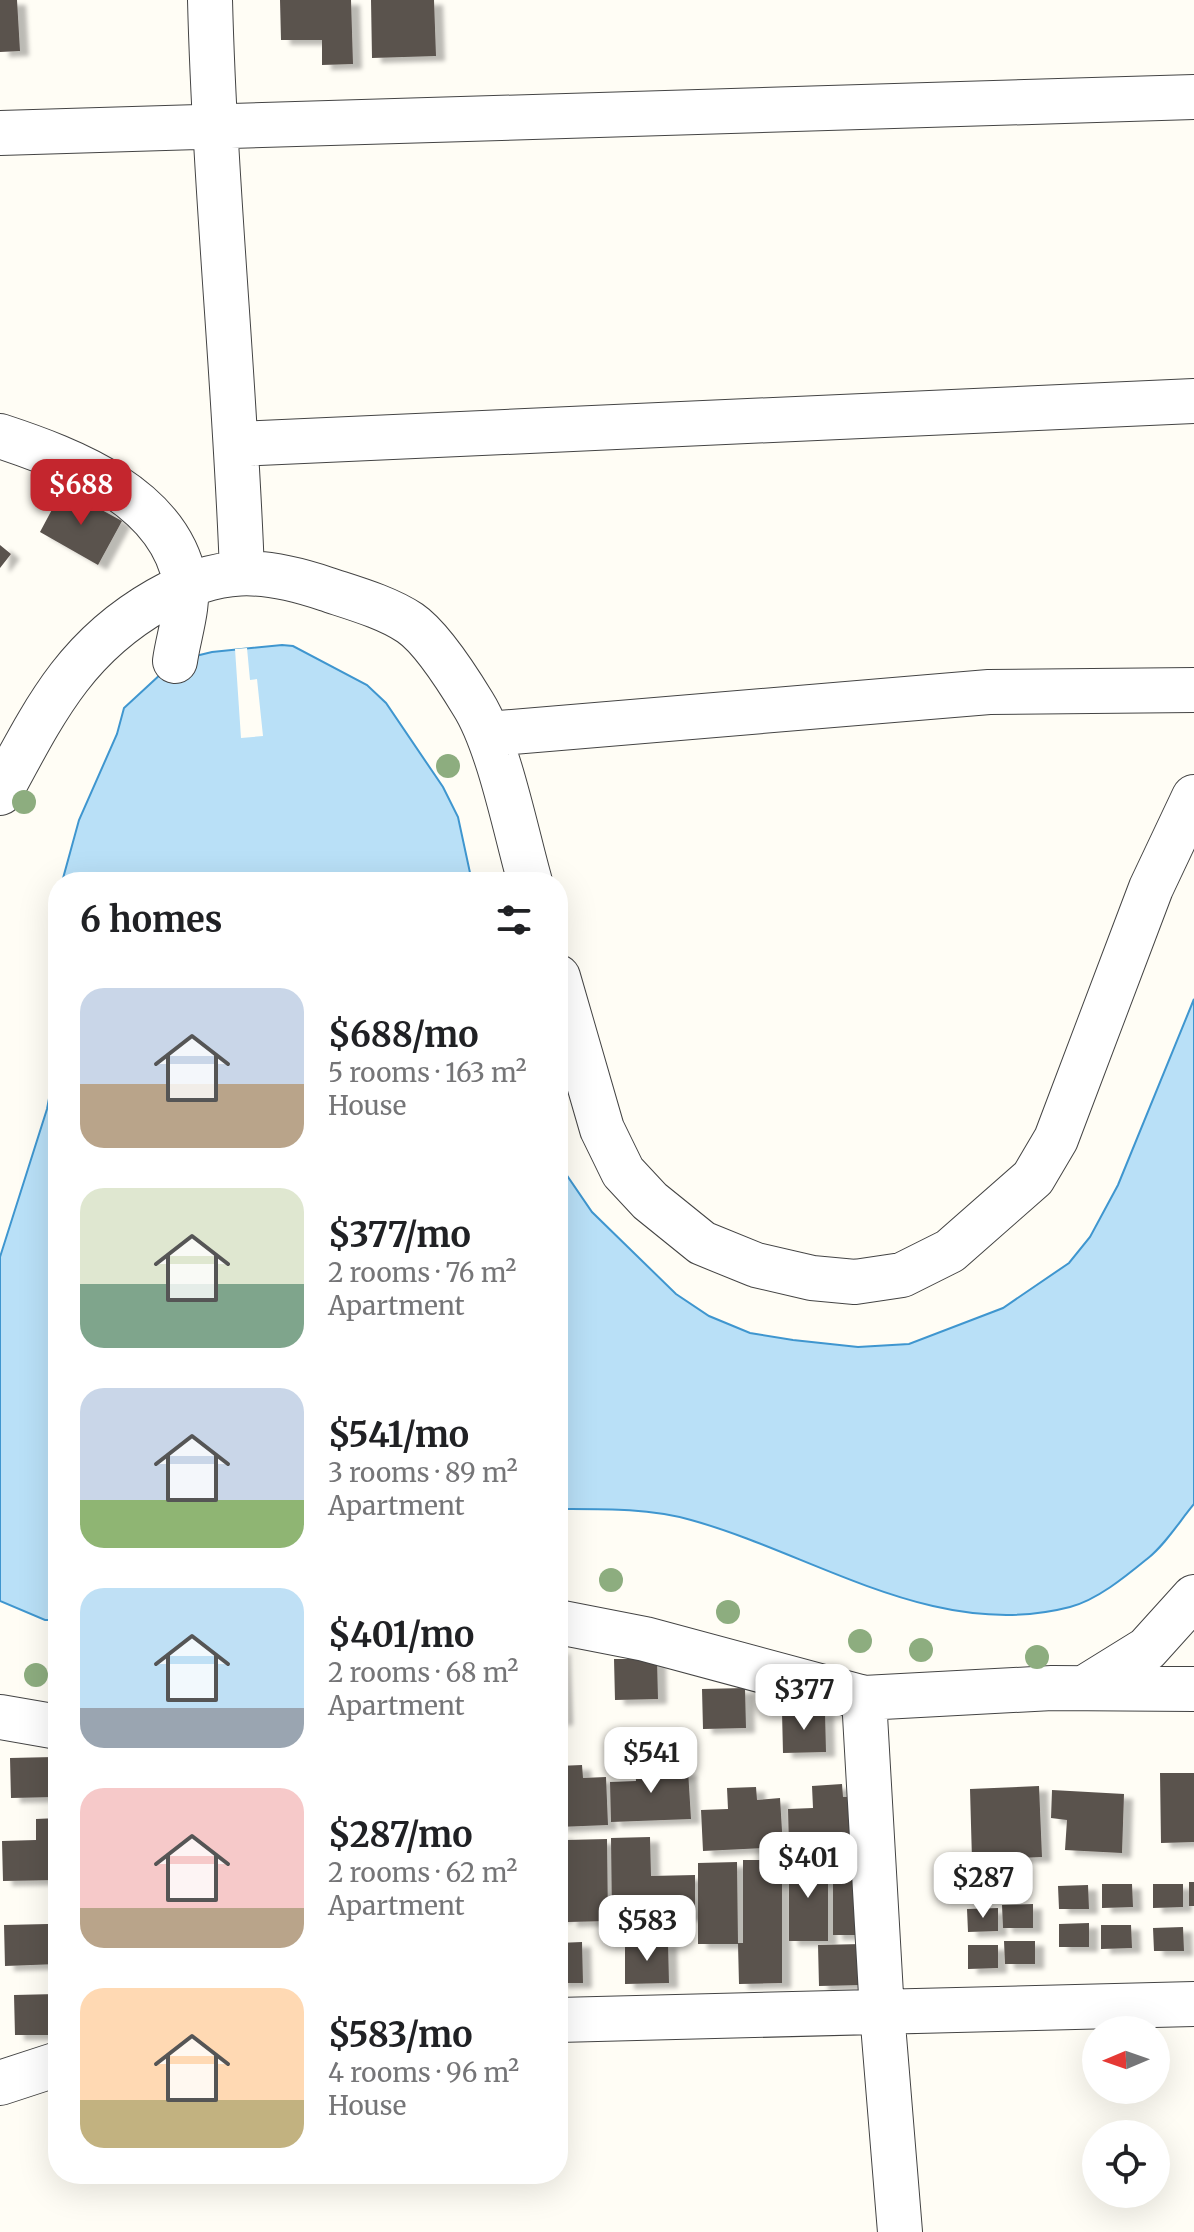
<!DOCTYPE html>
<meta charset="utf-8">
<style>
:root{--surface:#fff;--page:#f2f2f2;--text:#202124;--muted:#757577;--accent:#c4262e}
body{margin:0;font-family:Merriweather,serif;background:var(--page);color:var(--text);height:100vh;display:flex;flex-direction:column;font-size:30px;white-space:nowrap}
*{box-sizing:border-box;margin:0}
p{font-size:26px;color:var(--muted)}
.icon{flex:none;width:44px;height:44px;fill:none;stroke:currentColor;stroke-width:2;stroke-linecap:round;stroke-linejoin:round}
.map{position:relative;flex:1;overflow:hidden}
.details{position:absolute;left:48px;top:872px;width:520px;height:1312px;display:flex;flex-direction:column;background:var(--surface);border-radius:32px;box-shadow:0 8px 32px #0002}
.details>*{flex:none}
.needle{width:52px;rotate:268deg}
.controls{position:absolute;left:1082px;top:2016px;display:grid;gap:16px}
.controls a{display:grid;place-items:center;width:88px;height:88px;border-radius:50%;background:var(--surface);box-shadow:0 8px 32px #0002;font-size:40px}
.price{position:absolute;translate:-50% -68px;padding:0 18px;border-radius:16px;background:#fff;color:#222;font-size:26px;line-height:52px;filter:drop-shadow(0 2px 4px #0008)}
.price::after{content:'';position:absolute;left:50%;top:48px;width:24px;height:18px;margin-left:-12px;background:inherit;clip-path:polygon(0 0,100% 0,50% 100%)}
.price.on{background:var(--accent);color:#fff}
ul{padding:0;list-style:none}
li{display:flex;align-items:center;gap:24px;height:200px;padding:0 32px}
li span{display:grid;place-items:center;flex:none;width:224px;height:160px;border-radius:24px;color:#555}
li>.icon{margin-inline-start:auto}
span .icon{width:96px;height:96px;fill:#fffc;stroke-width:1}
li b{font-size:34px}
h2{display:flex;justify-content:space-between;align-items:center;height:96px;padding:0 32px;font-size:34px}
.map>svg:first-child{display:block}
.water{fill:#b9e0f7;stroke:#3f96cf;stroke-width:2}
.pier{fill:#fffdf5}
.building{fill:#5a524d;filter:url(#shadow)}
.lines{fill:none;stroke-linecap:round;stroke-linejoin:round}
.minor-casing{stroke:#444;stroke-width:46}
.minor{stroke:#fff;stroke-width:44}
.tree{fill:#8dad7f}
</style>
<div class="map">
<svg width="1194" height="2232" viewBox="0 0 1194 2232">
<defs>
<filter id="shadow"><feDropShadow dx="9" dy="5" stdDeviation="2" flood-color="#0004"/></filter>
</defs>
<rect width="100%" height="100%" fill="#fffdf5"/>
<path class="water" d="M282 645 293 646 367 685 386 703 443 787 458 817 472 882H62L79 820 117 734 124 708 175 661 212 652Z
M1194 999V1504C1179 1522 1165 1545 1147 1559 1125 1577 1097 1600 1070 1607 936 1642 814 1554 691 1520 649 1508 601 1509 558 1509V1154L566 1174 592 1212 676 1294 709 1316 750 1333 793 1340 858 1347 909 1344 1003 1308 1069 1263 1090 1237 1118 1185Z
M58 1005V1620H45L0 1601V1257L47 1109 55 1067Z"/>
<path class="pier" d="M247 648 250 680 257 679 263 736 241 738 235 649Z"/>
<path class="building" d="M0 0H17L20 51 0 52Z
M280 0H351L353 64 322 65V40H281Z
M371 0H434L436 56 372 58Z
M63 489 122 521 98 565 40 532Z
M0 545 11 554 0 568Z
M558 1649H561L564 1720 558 1721Z
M614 1659H657L658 1699 615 1700Z
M745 1688 746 1728 703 1729 702 1689Z
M825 1711 826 1752 783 1753 782 1712Z
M54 1757 55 1797 11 1798 10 1758Z
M664 1759 665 1772 688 1770 691 1819 611 1822 610 1782 636 1781 635 1760Z
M582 1765 583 1778 606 1777 608 1825 558 1827V1766Z
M1160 1773H1194V1842L1161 1843Z
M842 1784 843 1797 866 1796 868 1844 789 1848 788 1809 813 1808 812 1786Z
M1039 1786 1042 1857 972 1860 970 1789Z
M756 1787 757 1800 780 1798 783 1847 703 1851 701 1810 728 1809 727 1788Z
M1052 1790 1124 1794 1122 1853 1065 1850 1067 1820 1051 1818Z
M58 1818V1880L3 1881 2 1841 36 1840V1819Z
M558 1835H564V1918H558Z
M650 1837 651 1876 695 1875V1916L612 1920 611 1838Z
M607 1839 608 1921 568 1922 567 1840Z
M833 1852H872L873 1935H833Z
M789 1859H828V1941H789Z
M743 1860H782V1983L739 1984 738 1944H698V1863L737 1862 738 1943H743Z
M1189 1882H1194V1906H1189Z
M1102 1884H1132L1133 1907 1102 1908Z
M1153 1884H1183V1907L1153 1908Z
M1088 1885 1089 1909H1059L1058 1886Z
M1033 1904V1928H1003L1002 1905Z
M998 1908V1931L968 1932 967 1909Z
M49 1923H58V1964L5 1966 4 1925 48 1924 49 1933Z
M1089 1923V1947H1059V1924Z
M1101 1925H1131L1132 1948 1101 1949Z
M1183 1927 1184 1951H1154L1153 1928Z
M1004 1941H1035V1964H1005Z
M582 1942 583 1983H558V1943Z
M668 1942 669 1983 625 1984V1943Z
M862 1944V1985L819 1986 818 1945Z
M968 1945H998V1968L968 1969Z
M57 1994 58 2035H15L14 1995Z"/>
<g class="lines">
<defs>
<path id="minor" d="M210 0C215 191 235 381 242 572
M0 133 1194 97
M0 436C73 460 169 497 185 581 190 604 178 638 175 661
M238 444 1194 401
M488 734 989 692 1194 690
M0 793C44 712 74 648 158 600 218 566 261 567 326 589 353 598 386 607 410 623 432 638 459 681 473 704 499 745 516 833 530 882
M558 977 602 1129 623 1172 650 1201 702 1243 756 1265 812 1278 855 1282 902 1275 950 1251 1033 1178 1056 1139 1151 888 1194 797
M558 1622 645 1639 864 1698 1052 1688 1194 1689
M1084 1688 1147 1649 1194 1597
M864 1698 882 2012 900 2232
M0 1717 58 1727
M558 2020 1194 2004
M0 2083 58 2064"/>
</defs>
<use href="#minor" class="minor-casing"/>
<use href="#minor" class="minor"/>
</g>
<g class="tree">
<circle cx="448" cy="766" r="12"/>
<circle cx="24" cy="802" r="12"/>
<circle cx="611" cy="1580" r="12"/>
<circle cx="728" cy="1612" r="12"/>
<circle cx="860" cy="1641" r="12"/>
<circle cx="921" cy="1650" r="12"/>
<circle cx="1037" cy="1657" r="12"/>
<circle cx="36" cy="1675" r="12"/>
</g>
</svg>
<div class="controls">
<a><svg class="needle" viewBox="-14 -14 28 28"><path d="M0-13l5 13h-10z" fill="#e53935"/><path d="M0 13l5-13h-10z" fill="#757577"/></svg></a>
<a><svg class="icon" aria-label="locate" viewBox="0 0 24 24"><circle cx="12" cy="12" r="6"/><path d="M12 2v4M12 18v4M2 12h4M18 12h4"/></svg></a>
</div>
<b class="price on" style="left:81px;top:527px">$688</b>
<b class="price" style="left:804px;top:1732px">$377</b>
<b class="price" style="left:651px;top:1795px">$541</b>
<b class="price" style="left:808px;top:1900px">$401</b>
<b class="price" style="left:983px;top:1920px">$287</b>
<b class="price" style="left:647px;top:1963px">$583</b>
<section class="details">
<h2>6 homes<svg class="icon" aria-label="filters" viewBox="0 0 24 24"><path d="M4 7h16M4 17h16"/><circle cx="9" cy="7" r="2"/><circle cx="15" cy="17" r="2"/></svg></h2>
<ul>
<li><span style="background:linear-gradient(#c9d6e8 60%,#b9a48a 0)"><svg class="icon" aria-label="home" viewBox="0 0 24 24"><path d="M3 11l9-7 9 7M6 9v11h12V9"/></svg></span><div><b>$688/mo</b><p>5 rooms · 163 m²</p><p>House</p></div></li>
<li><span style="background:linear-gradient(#dfe7d0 60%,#7fa58c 0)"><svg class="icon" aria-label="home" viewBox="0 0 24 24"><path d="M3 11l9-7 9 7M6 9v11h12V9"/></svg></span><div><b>$377/mo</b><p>2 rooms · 76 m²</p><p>Apartment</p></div></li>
<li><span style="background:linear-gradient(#c9d6e8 70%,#8fb573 0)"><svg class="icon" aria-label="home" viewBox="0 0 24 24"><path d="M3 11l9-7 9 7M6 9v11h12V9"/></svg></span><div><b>$541/mo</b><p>3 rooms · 89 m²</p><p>Apartment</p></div></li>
<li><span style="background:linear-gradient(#bfe0f5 75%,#9aa5b1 0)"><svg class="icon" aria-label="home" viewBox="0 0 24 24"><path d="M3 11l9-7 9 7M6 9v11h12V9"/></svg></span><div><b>$401/mo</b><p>2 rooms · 68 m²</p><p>Apartment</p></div></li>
<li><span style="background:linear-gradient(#f6c9c9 75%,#b9a48a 0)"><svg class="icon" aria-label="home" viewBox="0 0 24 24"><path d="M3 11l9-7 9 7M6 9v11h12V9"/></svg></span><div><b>$287/mo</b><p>2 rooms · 62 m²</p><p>Apartment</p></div></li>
<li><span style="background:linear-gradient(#ffd9b3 70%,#c2b280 0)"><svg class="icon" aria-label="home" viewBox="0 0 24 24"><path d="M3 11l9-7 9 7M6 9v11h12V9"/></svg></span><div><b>$583/mo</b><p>4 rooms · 96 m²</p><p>House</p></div></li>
</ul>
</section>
</div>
